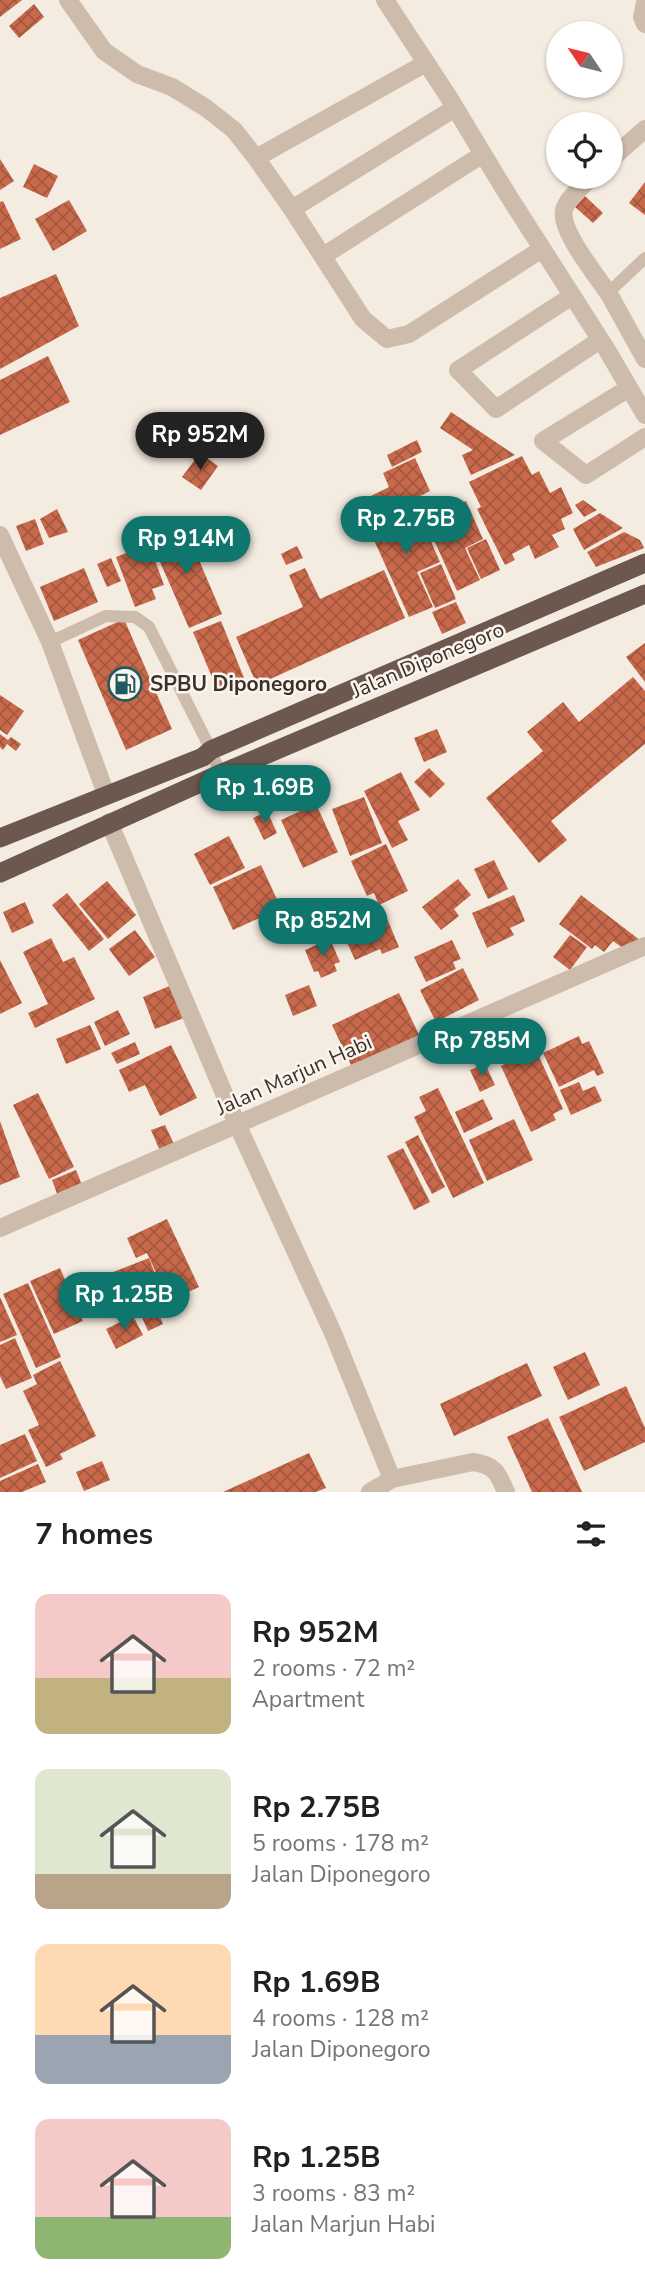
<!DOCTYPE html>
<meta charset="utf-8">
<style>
:root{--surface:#fff;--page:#f2f2f2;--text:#202124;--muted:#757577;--accent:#0f766e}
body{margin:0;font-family:"Nunito Sans",sans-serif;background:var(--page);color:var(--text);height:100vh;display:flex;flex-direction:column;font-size:26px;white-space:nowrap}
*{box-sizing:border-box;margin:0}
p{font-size:23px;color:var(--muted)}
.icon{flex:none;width:38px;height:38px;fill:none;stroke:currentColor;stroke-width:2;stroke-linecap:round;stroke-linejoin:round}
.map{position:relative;height:1492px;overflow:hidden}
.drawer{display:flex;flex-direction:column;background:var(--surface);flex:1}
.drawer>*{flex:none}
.needle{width:46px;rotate:305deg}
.buttons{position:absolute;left:546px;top:21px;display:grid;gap:14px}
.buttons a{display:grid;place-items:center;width:77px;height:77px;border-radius:50%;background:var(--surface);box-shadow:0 2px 5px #0004;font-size:35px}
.price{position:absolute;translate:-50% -60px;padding:0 16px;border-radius:24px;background:var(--accent);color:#fff;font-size:23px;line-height:46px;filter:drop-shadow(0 2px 4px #0008)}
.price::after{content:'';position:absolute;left:50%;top:42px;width:21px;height:16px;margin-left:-10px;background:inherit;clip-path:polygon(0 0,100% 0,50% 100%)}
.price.selected{background:#222;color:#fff}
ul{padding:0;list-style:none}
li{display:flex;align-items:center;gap:21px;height:175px;padding:0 35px}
li span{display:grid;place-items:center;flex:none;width:196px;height:140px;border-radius:14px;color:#555}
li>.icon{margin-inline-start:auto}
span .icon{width:84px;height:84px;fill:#fffc;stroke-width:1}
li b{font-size:30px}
h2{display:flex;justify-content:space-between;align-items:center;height:84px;padding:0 35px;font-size:30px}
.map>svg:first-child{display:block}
.building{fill:url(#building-cross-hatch)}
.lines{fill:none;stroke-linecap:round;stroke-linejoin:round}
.service{stroke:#cdbbac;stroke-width:12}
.minor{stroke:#cdbbac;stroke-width:18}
.trunk{stroke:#6c584f;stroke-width:19}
.labels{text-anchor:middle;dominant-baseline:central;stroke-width:5;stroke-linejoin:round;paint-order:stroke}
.street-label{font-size:21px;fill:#3b302b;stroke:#fbf5ee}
.poi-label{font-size:21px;font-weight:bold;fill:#3b302b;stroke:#fbf5ee;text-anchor:start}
</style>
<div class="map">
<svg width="645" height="1492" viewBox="0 0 645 1492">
<defs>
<pattern id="building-cross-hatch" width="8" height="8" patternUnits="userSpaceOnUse" patternTransform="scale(1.75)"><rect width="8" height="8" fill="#c8694b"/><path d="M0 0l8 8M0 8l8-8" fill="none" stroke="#a4573f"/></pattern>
</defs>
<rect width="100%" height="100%" fill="#f4ebe1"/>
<path class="building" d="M0 0H22L0 17Z
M34 4 44 17 19 38 9 26Z
M0 159 14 181 0 190Z
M34 164 58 176 47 198 23 187Z
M645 182V215L629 203Z
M585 196 603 213 593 223 575 207Z
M69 200 87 231 53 251 35 219Z
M3 201 21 239 0 249V202Z
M56 274 79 326 0 369V298Z
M48 356 70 402 0 435V380Z
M451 412 515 455 471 475 462 455 473 450 440 428Z
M417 440 422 452 392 467 387 455Z
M200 453 218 466 201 490 182 477Z
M522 456 532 475 539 471 550 493 561 487 573 513 561 519 565 529 552 535 559 547 535 559 529 545 512 554 515 560 505 565 477 509 481 507 469 482Z
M415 458 430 491 376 518 367 498 389 487 383 473Z
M583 500 597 510 584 517 575 505Z
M466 501 483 539 465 548 480 580 457 591 425 520Z
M415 505 440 562 417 572 433 607 409 617 368 527Z
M57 509 68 532 49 538 40 519Z
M600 513 623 528 584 550 573 529Z
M35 519 44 544 26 551 16 526Z
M184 525 222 614 189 628 150 539Z
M624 532 640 540 644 548 596 567 587 552Z
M486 539 500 570 481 579 467 548Z
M149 544 164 585 152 589 156 599 135 607 116 557Z
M297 546 303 558 286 565 281 554Z
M111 558 121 581 107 587 97 564Z
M441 564 456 599 435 608 420 573Z
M84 568 98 602 54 621 40 587Z
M305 568 320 599 384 570 405 618 257 685 236 637 303 607 289 575Z
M456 602 466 623 442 634 432 612Z
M124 619 172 729 126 750 78 640Z
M221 621 244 678 217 689 193 632Z
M645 643V682L626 657Z
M633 677 645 691V744L551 821 567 840 539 863 486 798 543 751 527 732 563 702 579 722Z
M0 695 24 711 7 735 0 730Z
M437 729 447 752 424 762 414 738Z
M0 734 8 740 11 737 21 744 16 751 7 744 3 750 0 747Z
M429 768 445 784 430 798 414 782Z
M401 772 420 810 398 821 408 840 392 848 364 791Z
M364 797 382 843 350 856 332 809Z
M316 804 338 852 303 868 281 820Z
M267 811 277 833 264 840 253 818Z
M229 836 245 868 210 885 194 854Z
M386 844 408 891 379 905 374 893 367 896 351 861Z
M494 860 508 889 488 899 474 869Z
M261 865 281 908 233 930 213 887Z
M458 879 471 895 454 909 459 916 441 930 422 907Z
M107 881 136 915 108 939 79 904Z
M67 893 104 939 89 951 52 905Z
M514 895 525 921 510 928 514 935 487 948 472 913Z
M581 895 645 944 627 951 613 941 604 952 595 945 592 949 559 924Z
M25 902 34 923 12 933 3 912Z
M383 909 399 947 382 954 380 949 355 960 337 920 355 911 358 920Z
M135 930 155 957 129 976 109 949Z
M570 935 587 947 570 970 553 957Z
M51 938 63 962 74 957 95 999 35 1028 28 1013 48 1004 23 952Z
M330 939 340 962 334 964 337 971 321 978 318 971 314 972 305 950Z
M452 940 461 959 453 962 456 969 426 982 414 957Z
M0 960 22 1003 0 1014Z
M463 968 479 1000 436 1022 420 990Z
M172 985 184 1018 155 1029 143 997Z
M309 985 317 1006 293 1016 285 995Z
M399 993 421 1039 354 1071 332 1025Z
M118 1010 130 1034 105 1046 94 1022Z
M90 1025 101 1049 66 1064 56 1039Z
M579 1036 582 1044 589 1041 604 1073 597 1076 594 1070 559 1087 543 1053Z
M135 1042 140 1054 117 1064 111 1053Z
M171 1045 197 1098 160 1116 145 1085 129 1092 119 1070Z
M536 1050 563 1109 553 1114 556 1120 531 1132 501 1066Z
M485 1064 495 1085 480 1092 470 1070Z
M579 1082 583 1091 595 1086 602 1101 571 1115 560 1090Z
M438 1088 484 1183 453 1198 414 1117 426 1111 419 1097Z
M38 1093 74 1167 49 1179 13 1105Z
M483 1099 493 1119 464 1133 455 1112Z
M514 1119 533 1160 487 1181 469 1140Z
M0 1121 20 1177 0 1185Z
M165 1125 174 1144 160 1151 151 1130Z
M418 1135 445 1187 432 1194 405 1142Z
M403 1148 430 1202 414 1210 387 1156Z
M76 1170 84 1190 59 1199 52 1180Z
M167 1219 199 1287 169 1301 147 1253 136 1258 127 1238Z
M149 1258 164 1298 114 1318 98 1278Z
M60 1268 83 1321 54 1334 30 1281Z
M28 1283 61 1357 36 1368 3 1294Z
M0 1297 17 1335 0 1342Z
M155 1305 163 1324 148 1331 140 1313Z
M133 1316 143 1335 116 1349 106 1329Z
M15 1338 32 1378 6 1389 0 1376V1345Z
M585 1352 600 1385 568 1400 553 1367Z
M60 1361 96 1436 60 1454 63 1459 46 1467 28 1430 39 1425 23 1391 37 1384 33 1375Z
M527 1363 542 1396 454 1436 440 1404Z
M626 1386 645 1428V1442L584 1471 559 1417Z
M548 1418 582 1492H532L507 1437Z
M25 1434 37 1461 0 1478V1445Z
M309 1453 326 1488 316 1492H223Z
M102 1461 110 1480 84 1491 76 1472Z
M38 1464 46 1482 22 1492H0V1481Z"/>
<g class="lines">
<path class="service" d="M608 293 645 258
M50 642 106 616 135 617 149 627 211 750 220 774"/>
<path class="minor" d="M68 0 104 51 137 74 172 87 206 108 234 130 256 158 292 209 363 319 387 339 409 334 542 249
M385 0 448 96 506 192 607 350 645 415
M645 3 642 17 645 24
M256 158 426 63
M611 159 645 129
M592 177C582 187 568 197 564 210 559 231 599 278 610 296 622 317 633 338 645 359
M292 209 455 108
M323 256 483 154
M572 296 458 370 496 409 600 340
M629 388 543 441 586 475 645 437
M0 535 50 642 106 794
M109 822 237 1124 333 1333 392 1479 473 1462C495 1465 498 1473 506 1492
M0 1228 645 946
M370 1492 392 1479"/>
<path class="trunk" d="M0 838 203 757 211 750 645 563
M0 873 220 774 645 594"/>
</g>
<defs>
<symbol id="fuel-ring" viewBox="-11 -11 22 22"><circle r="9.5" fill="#fbf5ee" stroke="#1f5a5e" stroke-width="1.5"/><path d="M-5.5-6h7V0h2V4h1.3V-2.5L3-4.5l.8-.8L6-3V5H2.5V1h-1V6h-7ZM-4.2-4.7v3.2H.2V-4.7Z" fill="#1f5a5e"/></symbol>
</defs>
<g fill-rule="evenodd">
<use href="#fuel-ring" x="106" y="665" width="38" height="38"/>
</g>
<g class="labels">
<g class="street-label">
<text transform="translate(428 660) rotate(-23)">Jalan Diponegoro</text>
<text transform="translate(294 1075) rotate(-24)">Jalan Marjun Habi</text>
</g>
<g class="poi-label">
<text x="150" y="684">SPBU Diponegoro</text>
</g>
</g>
</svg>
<div class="buttons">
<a><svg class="needle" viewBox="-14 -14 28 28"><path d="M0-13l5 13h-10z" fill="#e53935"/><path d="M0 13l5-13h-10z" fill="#757577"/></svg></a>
<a><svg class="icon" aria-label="locate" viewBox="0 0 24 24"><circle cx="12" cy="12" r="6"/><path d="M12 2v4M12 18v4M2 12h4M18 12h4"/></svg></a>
</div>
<b class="price selected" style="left:200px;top:472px">Rp 952M</b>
<b class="price" style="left:406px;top:556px">Rp 2.75B</b>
<b class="price" style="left:186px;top:576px">Rp 914M</b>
<b class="price" style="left:265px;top:825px">Rp 1.69B</b>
<b class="price" style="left:323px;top:958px">Rp 852M</b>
<b class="price" style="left:482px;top:1078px">Rp 785M</b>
<b class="price" style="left:124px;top:1332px">Rp 1.25B</b>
</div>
<section class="drawer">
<h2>7 homes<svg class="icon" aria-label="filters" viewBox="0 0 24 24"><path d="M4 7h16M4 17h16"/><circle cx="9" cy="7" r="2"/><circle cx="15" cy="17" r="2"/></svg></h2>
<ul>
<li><span style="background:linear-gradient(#f6c9c9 60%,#c2b280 0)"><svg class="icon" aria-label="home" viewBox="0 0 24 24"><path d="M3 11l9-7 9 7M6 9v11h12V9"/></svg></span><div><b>Rp 952M</b><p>2 rooms · 72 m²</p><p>Apartment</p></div></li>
<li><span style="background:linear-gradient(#dfe7d0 75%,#b9a48a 0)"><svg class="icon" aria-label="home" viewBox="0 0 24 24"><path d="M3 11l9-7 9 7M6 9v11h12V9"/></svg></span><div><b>Rp 2.75B</b><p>5 rooms · 178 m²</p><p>Jalan Diponegoro</p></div></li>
<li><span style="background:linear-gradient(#ffd9b3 65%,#9aa5b1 0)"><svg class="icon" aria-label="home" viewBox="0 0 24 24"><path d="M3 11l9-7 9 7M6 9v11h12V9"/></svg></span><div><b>Rp 1.69B</b><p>4 rooms · 128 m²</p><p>Jalan Diponegoro</p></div></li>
<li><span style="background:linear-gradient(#f6c9c9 70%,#8fb573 0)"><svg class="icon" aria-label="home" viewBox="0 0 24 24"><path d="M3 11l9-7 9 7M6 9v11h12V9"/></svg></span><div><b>Rp 1.25B</b><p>3 rooms · 83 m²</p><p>Jalan Marjun Habi</p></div></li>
</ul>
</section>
